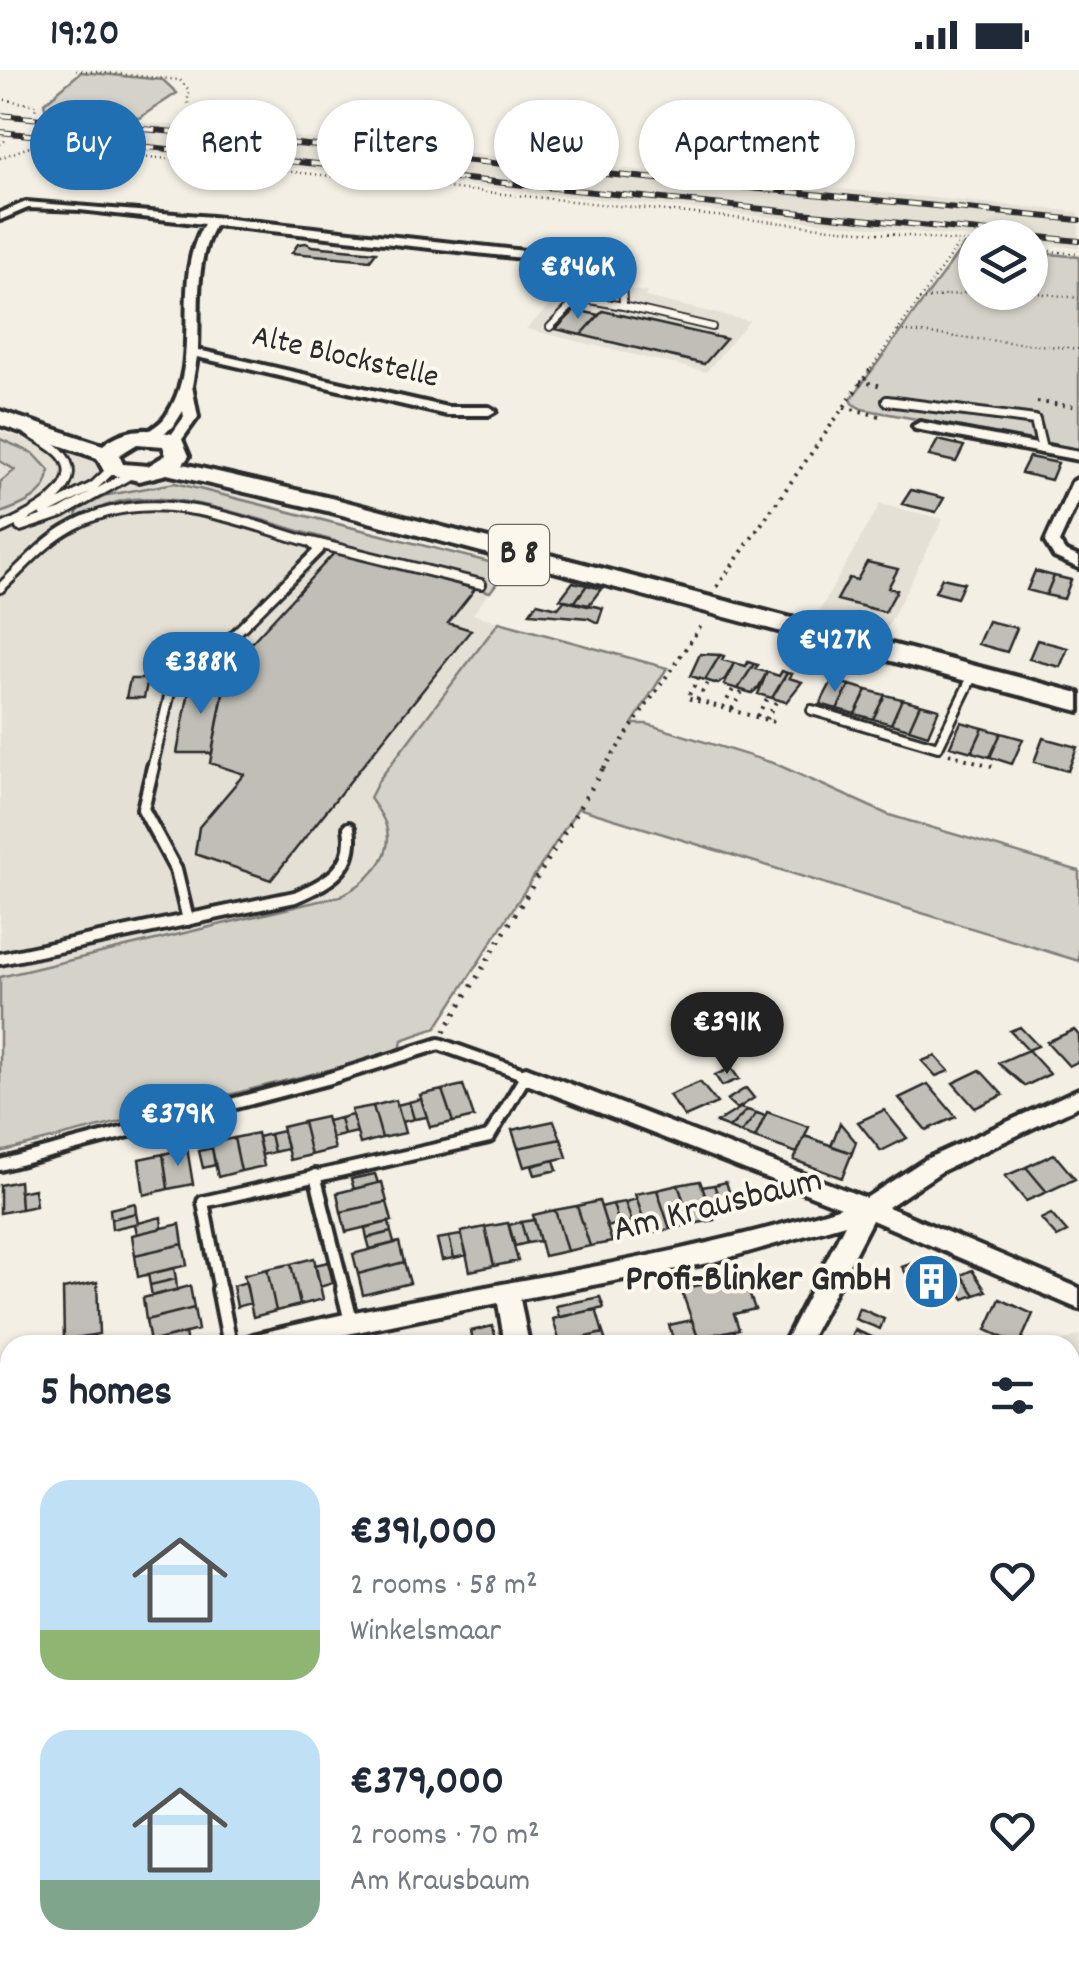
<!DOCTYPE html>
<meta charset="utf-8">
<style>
:root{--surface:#fff;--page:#f2f2f3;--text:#1f2937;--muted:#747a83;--accent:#1f6fb2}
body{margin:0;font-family:Dekko,sans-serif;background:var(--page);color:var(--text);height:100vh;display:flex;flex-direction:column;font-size:38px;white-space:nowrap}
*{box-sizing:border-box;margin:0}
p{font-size:32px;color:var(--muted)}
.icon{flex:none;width:55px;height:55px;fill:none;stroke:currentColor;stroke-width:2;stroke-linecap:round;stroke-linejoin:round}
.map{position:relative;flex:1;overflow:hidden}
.side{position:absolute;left:0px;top:1265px;width:1080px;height:642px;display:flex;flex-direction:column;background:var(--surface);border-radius:30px 30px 0 0;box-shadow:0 2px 8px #0004}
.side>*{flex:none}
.banner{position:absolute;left:30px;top:30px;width:1020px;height:90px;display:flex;gap:20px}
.tools{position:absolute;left:958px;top:150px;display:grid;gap:20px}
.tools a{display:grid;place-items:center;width:90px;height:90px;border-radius:50%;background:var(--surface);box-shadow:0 2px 8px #0004;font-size:50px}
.price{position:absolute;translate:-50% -85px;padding:0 22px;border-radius:35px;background:var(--accent);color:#fff;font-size:32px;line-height:65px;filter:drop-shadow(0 2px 5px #0008)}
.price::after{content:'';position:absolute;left:50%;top:60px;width:30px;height:22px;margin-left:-15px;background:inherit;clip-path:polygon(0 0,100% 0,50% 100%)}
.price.selected{background:#222;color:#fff}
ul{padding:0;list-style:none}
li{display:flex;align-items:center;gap:30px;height:250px;padding:0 40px}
li span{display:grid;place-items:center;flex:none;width:280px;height:200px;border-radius:30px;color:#555}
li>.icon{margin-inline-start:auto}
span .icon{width:120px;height:120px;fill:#fffc;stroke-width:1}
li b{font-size:42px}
h2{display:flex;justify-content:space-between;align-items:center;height:120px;padding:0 40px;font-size:42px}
.pill{padding:0 35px;border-radius:45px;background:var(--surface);box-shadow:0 2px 8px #0004;font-size:35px;line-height:90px}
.pill.selected{background:var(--accent);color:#fff}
.status{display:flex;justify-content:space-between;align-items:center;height:70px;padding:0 50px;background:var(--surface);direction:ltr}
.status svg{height:28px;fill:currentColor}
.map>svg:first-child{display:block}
.built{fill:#e4e0d6}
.green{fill:#d5d2c9;stroke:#807e7a;stroke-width:2.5}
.building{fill:#c0beb6;stroke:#2b2b2b;stroke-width:2.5}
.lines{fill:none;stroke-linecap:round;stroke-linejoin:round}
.lane-far3-casing{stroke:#2b2b2b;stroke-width:10}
.lane-far2-casing{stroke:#2b2b2b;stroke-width:14}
.lane-far1-casing{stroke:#2b2b2b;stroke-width:18}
.lane-casing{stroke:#2b2b2b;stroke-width:20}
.street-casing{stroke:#2b2b2b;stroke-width:8}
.primary-casing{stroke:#2b2b2b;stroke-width:8}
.path-far2{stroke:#2b2b2b;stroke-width:2.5;stroke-dasharray:1 4;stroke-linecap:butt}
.path-far1{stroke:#2b2b2b;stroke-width:4;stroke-dasharray:2.5 6;stroke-linecap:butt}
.path{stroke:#2b2b2b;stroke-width:5;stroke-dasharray:2.5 8;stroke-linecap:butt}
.lane-far3{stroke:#fbf7ec;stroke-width:6}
.lane-far2{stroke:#fbf7ec;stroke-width:8}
.lane-far1{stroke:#fbf7ec;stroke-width:10}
.lane{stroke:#fbf7ec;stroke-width:12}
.street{fill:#fbf7ec;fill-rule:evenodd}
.primary{fill:#fbf7ec;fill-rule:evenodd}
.rail-casing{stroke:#2b2b2b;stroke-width:6}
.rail{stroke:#fbf7ec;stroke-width:4;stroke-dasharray:12;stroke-linecap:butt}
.labels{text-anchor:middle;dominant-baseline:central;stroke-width:8;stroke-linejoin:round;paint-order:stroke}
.far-street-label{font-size:32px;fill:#2b2b2b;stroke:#fbf7ec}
.shield{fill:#fbf7ec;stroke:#696865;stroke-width:2.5}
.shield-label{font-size:35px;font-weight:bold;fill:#2b2b2b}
.street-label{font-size:38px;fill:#2b2b2b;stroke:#fbf7ec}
.poi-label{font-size:38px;font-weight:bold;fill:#2b2b2b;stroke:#fbf7ec;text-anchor:end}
</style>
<div class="status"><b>19:20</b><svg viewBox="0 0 49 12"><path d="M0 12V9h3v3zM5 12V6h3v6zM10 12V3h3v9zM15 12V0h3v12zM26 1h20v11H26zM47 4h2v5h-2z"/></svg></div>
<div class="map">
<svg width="1079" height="1907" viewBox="0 0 1079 1907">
<rect width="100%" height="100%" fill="#f3efe4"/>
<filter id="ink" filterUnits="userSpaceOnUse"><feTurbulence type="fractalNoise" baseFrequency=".01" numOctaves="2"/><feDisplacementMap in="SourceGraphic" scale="20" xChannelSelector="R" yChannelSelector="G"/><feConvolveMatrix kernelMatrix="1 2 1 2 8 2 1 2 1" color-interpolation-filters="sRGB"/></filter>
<g filter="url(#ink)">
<path class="built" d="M65 45 1079 142V178L1030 173V168H975L28 71Z
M582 204 604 216 647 222 645 227 749 251 706 302 526 259Z
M0 362 509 497 473 544 499 552 379 710 370 728 387 756V775L374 803 363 812 340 826 0 907Z
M880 434 943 449 884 564 816 547Z
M1079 1265V1758L1070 1764V1275H1054Z
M219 1898H764L755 1907H225Z"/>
<path class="green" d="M81 2 163 10 177 23 139 48 46 41 44 33Z
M964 175 975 176V222H1030V182L1079 187V379L862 339 853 334 851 329Z
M0 369 33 383 49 400C49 426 21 436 0 443V412L15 400 0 391Z
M175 413 509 497 490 522 337 480 335 471C277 456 183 420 126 430 108 433 92 442 75 450L78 440 108 425Z
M499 552 667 598 632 654H647L776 694 889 745 1079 801V891L578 738 436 958 402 970 400 982 0 1082V907L340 826C365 814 396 788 386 756 384 747 375 736 370 728L379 710Z
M10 1366V1677L0 1681V1369Z"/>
<path class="building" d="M306 173 312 176 376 182 370 190 292 183 298 174Z
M575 240 599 245 581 265 556 259Z
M603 241 726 269 704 294 581 265Z
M938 370 964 376 956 392 929 386Z
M1029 387 1058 393 1051 410 1021 403Z
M911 420 944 428 936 442 902 434Z
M337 480 475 519 448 553 471 560 271 810 195 784 199 757 244 704 210 693 228 598Z
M867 492 898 499 888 518 897 520 885 542 837 530 849 508 857 510Z
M1035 501 1054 506 1046 525 1027 520Z
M1054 506 1071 510 1064 529 1046 525Z
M942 508 964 513 957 528 935 522Z
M573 512 587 515 574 533 560 529Z
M587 515 601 519 588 536 574 533Z
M565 530 603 538 598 553 588 548 530 543 537 533 558 538Z
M988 551 1017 558 1007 582 978 574Z
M1037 570 1068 578 1060 597 1029 589Z
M700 584 720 585 705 610 690 606Z
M720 585 724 586 722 590 734 593 725 609 718 614 705 610Z
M748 592 754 594 738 619 724 615 734 593 746 596Z
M754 594 758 595 755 599 767 602 758 618 752 623 738 619Z
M782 601 787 603 772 628 758 624 767 602 779 606Z
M787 603 792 604 789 608 802 612 786 632 772 628Z
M130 609H148L144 628H126Z
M191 611H225L212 683H177Z
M832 611 850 615 837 639 820 634Z
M850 615 867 620 855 644 837 639Z
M867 620 885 625 873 649 855 644Z
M885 625 902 629 891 654 873 649Z
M902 629 920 634 909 659 891 654Z
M920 634 939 639 928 665 909 659Z
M961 652 983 658 972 682 950 676Z
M983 658 1001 663 990 687 972 682Z
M1001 663 1023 669 1012 694 990 687Z
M1043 668 1077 677 1068 701 1034 692Z
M1020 957 1038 976 1028 980 1010 961Z
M1074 960 1079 965V991L1069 996 1047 972Z
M1028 980 1050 1004 1025 1016 998 993Z
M935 986 949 1001 936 1006 922 991Z
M731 998 739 1009 722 1016 715 1005Z
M980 1000 1003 1025 975 1038 953 1013Z
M700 1012 717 1033 685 1047 669 1025Z
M928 1014 956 1047 926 1060 899 1028Z
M463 1015 474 1047 453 1052 442 1020Z
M746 1018 754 1028 737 1039 727 1030Z
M442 1020 453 1052 430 1057 420 1025Z
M421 1029 427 1047 414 1049 409 1032Z
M396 1030 405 1063 382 1068 373 1036Z
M409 1032 414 1049 402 1052 397 1035Z
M373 1036 382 1068 360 1074 351 1040Z
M740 1038 747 1040 729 1058 716 1053Z
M747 1040 757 1043 741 1063 729 1058Z
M884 1040 907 1068 881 1081 858 1052Z
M767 1042 809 1057 797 1083 755 1068Z
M757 1043 765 1046 755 1068 741 1063Z
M352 1045 357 1062 344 1065 340 1048Z
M326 1047 335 1079 311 1085 303 1052Z
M340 1048 344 1065 332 1068 327 1051Z
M554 1051 561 1069 518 1078 512 1060Z
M303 1052 311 1085 290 1090 282 1057Z
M840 1053 856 1072 852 1083 831 1076Z
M283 1061 287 1079 274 1082 270 1064Z
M257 1063 264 1096 241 1101 234 1068Z
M270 1064 274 1082 262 1085 258 1067Z
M805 1066 852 1083 842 1108 794 1090Z
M234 1068 241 1101 218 1107 211 1073Z
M561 1069 567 1087 524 1097 518 1078Z
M187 1078 193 1114 168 1119 163 1084Z
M212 1078 215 1095 203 1098 199 1081Z
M163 1084 168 1119 144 1125 139 1089Z
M1054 1084 1075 1109 1047 1122 1026 1097Z
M554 1090 557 1100 535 1105 532 1096Z
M1026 1097 1047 1122 1026 1131 1005 1106Z
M375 1104 378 1113 354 1119 351 1109Z
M19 1111 21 1139 0 1143V1115Z
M700 1111 714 1150 692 1154 678 1115Z
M382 1112 387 1132 341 1142 337 1123Z
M726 1112 733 1133 722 1135 714 1115Z
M678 1115 692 1154 670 1159 657 1120Z
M714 1115 722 1135 710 1138 702 1117Z
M34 1119 36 1136 21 1139 20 1122Z
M657 1120 670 1159 648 1163 635 1124Z
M637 1129 643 1149 632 1152 625 1132Z
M599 1131 612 1172 590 1176 577 1136Z
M387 1132 392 1151 346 1162 341 1142Z
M625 1132 632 1152 619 1154 613 1134Z
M135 1133 136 1143 111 1149 110 1139Z
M613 1134 619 1154 607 1157 601 1137Z
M577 1136 590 1176 567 1181 555 1140Z
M555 1140 567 1181 544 1186 533 1145Z
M136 1143 138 1153 112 1159 111 1149Z
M1051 1144 1067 1162 1057 1167 1041 1149Z
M161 1147 162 1158 137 1164 135 1154Z
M534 1150 540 1171 527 1173 521 1152Z
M389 1152 391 1162 367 1168 365 1158Z
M521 1152 527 1173 515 1176 509 1155Z
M508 1153 518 1191 494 1196 485 1157Z
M180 1154 183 1174 135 1185 132 1165Z
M485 1157 494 1196 470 1201 461 1162Z
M391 1162 394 1173 370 1179 367 1168Z
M461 1165 467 1185 454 1188 449 1167Z
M449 1167 454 1188 442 1190 437 1169Z
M399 1172 404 1192 358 1204 353 1184Z
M183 1174 187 1195 138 1207 135 1185Z
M314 1188 323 1229 300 1235 291 1194Z
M926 1188 941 1195 957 1219 923 1231 902 1197Z
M328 1192 333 1213 320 1217 315 1195Z
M404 1192 410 1213 363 1225 358 1204Z
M291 1194 300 1235 276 1241 267 1199Z
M174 1198 176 1209 150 1215 148 1204Z
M267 1199 276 1241 253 1247 244 1205Z
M972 1200 986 1221 975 1225 961 1205Z
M758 1203 764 1220 749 1223 755 1239 734 1244 739 1259 698 1268 681 1219Z
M961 1205 975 1225 964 1229 950 1209Z
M176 1209 177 1220 152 1226 150 1215Z
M97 1212 99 1264 64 1270 63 1219Z
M246 1212 250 1233 237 1237 233 1216Z
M190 1216 194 1238 146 1250 143 1228Z
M600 1227 604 1238 559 1247 556 1236Z
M1000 1229 1033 1244 1019 1275 986 1260Z
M194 1238 198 1260 150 1272 146 1250Z
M859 1238 884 1249 880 1259 855 1249Z
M596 1239 603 1263 560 1273 553 1249Z
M692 1250 698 1268 734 1260 740 1275H675L669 1255Z
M493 1256 497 1275H474L471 1261Z
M855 1260 879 1270 877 1275 851 1270Z
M185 1263 187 1274 159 1275 158 1270Z
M603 1263 607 1275 560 1273Z
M94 1265 95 1275H49V1273Z
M1070 1608 1079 1613V1683L1070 1678Z
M480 1898H676L667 1907H487Z"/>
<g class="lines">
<defs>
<path id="lane-far3" d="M622 205 623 236 712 257
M550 257 579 228 623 236"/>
<path id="lane-far2" d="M887 331 1035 350 1042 379
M43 442 94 416 113 398
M20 457 62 443 131 404
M0 459C24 448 90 420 62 385 54 375 39 369 29 362
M311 472 481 514
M0 518C21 499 40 476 64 461 143 411 229 448 310 472L319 480 214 585 176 597 152 699
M812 640 938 677 973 605"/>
<path id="lane-far1" d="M153 697 143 739 176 800 188 850
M0 889 295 827C328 813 356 798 349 758
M0 1095 327 1009 439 974 526 1005 489 1067 203 1132 220 1221
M315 1105 344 1221"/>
<path id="lane" d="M219 1219 230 1275
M343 1219 351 1251"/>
<path id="street" d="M26 132 212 147 590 188 628 205 622 209 588 195 215 155C194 191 200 240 198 280L447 337H489L496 341 489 345H447L197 287 192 316 198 347 178 375 173 376 166 372 184 347 183 341 173 357 154 369 142 366C150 359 160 355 166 346 205 290 169 212 204 154L80 140 28 138 0 150V143Z
M920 352 1079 382V390L915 359 913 356Z
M1079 408V428L1059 472 1065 481 1079 487V498L1054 487 1045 472 1072 412Z
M526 997 866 1128 926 1089 1079 1019V1036L942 1101 888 1137 1079 1218V1239L872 1150 807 1275H783L845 1154 713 1192 520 1229 529 1275H505L498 1233 294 1275H241L245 1268 253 1265C448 1216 649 1198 841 1137L519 1011 516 1005 519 999Z
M10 1338V1360L0 1363V1341Z
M1079 1827V1866L1070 1870V1831Z
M10 1851V1885L0 1889V1855Z"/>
<path id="primary" d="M0 341 103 375C126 356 154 357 181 367L189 386 183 394 339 430 1079 623V641L327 441 167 404 139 411 105 403 97 388 0 355ZM137 374 163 376 166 385 148 396 123 394 119 385Z"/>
</defs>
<use href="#lane-far3" class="lane-far3-casing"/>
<use href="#lane-far2" class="lane-far2-casing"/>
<use href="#lane-far1" class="lane-far1-casing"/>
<use href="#lane" class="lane-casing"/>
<use href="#street" class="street-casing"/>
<use href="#primary" class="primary-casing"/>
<path class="path-far2" d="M76 0 180 10 188 19V35
M0 29 36 35 35 42
M0 74 6 70
M0 88 34 75 975 173
M1030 179 1079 184
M1029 222 1079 228
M919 230 975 221
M898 261 1079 279
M868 303 960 172"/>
<path class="path-far1" d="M860 311 882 316
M1037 332 1079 337
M844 337 879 346
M717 517 870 300
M699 608 687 628 774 652
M697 630 709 611
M723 637 734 618
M732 639 743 620
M757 646 768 627
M766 649 777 630
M949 684 995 697
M603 699 703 553"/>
<path class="path" d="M444 962 604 697"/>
<use href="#lane-far3" class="lane-far3"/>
<use href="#lane-far2" class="lane-far2"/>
<use href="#lane-far1" class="lane-far1"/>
<use href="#lane" class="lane"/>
<use href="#street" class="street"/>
<use href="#primary" class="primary"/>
<defs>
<path id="rail" d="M0 45 1079 150
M0 62 1079 171"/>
</defs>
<use href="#rail" class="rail-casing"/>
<use href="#rail" class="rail"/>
</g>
</g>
<defs>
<symbol id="building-disc" viewBox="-11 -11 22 22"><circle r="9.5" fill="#1f6fb2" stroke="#fbf7ec"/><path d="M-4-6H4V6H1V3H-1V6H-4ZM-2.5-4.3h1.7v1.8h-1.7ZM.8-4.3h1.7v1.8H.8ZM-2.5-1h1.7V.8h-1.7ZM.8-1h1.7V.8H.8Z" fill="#fff"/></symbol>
</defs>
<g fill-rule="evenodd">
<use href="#building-disc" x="900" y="1180" width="63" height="63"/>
</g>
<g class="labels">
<g class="far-street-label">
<text transform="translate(345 289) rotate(13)">Alte Blockstelle</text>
</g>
<rect class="shield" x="489" y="455" width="60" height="60" rx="8"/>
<g class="shield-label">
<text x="519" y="485">B 8</text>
</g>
<g class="street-label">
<text transform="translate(718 1137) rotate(-14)">Am Krausbaum</text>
</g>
<g class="poi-label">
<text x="892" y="1211">Profi-Blinker GmbH</text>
</g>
</g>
</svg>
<div class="tools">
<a><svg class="icon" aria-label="layers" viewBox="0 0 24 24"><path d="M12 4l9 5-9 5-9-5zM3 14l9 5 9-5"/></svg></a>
</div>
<b class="price" style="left:578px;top:252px">€846K</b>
<b class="price" style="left:835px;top:625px">€427K</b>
<b class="price" style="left:201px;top:647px">€388K</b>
<b class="price selected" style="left:727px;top:1007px">€391K</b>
<b class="price" style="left:178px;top:1099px">€379K</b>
<div class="banner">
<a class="pill selected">Buy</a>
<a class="pill">Rent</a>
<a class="pill">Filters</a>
<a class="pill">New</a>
<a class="pill">Apartment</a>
</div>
<section class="side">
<h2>5 homes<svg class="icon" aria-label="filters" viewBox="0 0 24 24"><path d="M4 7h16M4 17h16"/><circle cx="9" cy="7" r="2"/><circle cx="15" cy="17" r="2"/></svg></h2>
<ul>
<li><span style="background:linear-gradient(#bfe0f5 75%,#8fb573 0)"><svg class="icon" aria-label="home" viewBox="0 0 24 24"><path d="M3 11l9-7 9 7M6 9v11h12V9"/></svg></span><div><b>€391,000</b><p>2 rooms · 58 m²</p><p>Winkelsmaar</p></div><svg class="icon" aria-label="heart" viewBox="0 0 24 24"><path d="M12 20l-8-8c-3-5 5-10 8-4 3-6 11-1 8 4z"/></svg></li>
<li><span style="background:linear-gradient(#bfe0f5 75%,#7fa58c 0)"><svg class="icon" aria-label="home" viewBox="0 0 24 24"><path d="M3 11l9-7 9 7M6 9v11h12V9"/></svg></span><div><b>€379,000</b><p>2 rooms · 70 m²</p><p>Am Krausbaum</p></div><svg class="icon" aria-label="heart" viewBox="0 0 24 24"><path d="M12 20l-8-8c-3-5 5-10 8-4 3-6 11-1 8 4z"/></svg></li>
</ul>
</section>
</div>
